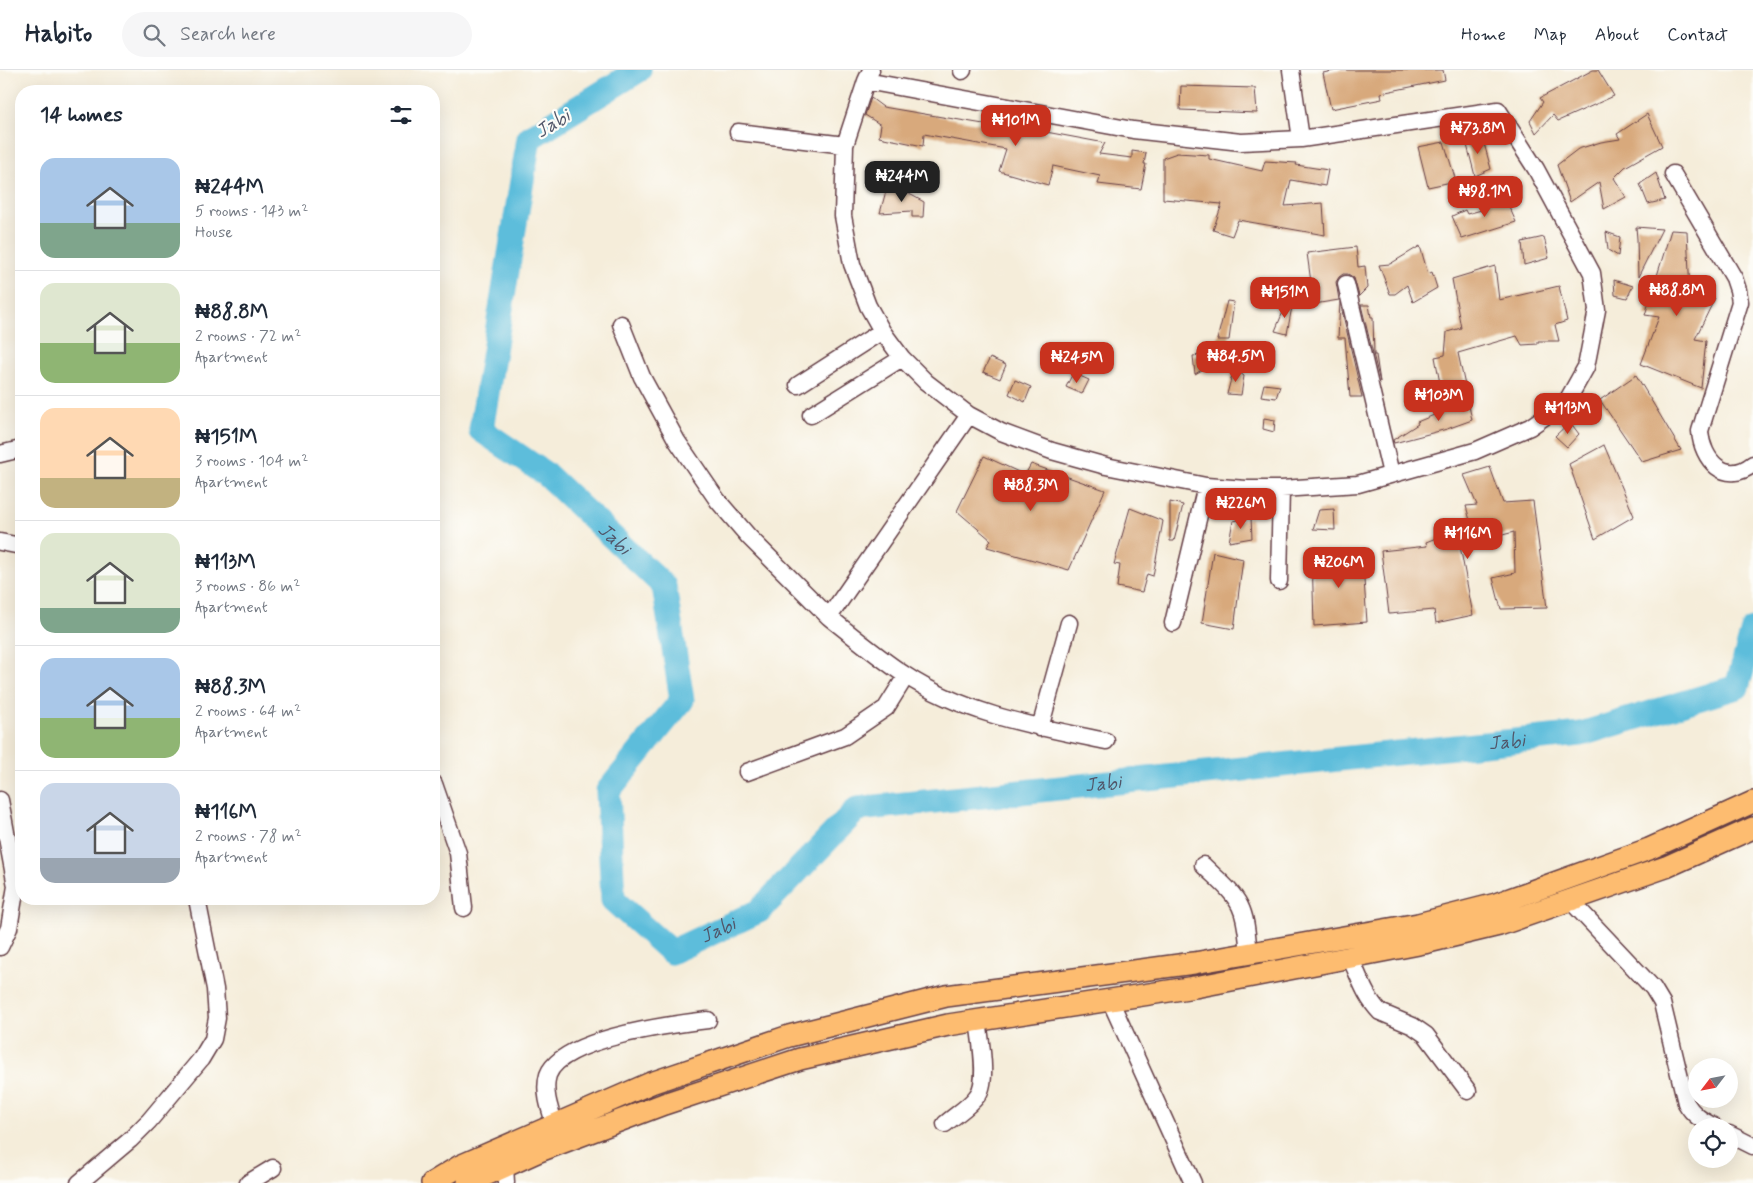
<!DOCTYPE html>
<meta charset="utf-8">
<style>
:root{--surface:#fff;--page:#f6f6f7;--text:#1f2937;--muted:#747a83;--line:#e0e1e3;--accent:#c8321e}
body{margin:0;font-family:Mynerve,sans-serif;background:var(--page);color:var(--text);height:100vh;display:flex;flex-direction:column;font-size:19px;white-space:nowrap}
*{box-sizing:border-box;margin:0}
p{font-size:16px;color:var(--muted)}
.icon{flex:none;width:28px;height:28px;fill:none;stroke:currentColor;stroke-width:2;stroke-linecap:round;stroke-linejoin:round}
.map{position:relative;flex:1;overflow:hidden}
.drawer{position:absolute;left:15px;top:15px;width:425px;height:820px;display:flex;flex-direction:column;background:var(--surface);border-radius:20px;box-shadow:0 5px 20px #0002}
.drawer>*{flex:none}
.needle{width:32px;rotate:238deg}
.tools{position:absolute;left:1688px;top:988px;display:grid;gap:10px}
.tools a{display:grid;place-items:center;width:50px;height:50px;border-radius:50%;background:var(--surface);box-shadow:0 5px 20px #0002;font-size:25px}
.price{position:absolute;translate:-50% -42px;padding:0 11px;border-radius:10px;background:var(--accent);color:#fff;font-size:16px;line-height:32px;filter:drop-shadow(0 1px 2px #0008)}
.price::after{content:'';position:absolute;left:50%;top:30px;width:15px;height:11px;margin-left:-8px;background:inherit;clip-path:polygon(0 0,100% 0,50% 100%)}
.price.selected{background:#222;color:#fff}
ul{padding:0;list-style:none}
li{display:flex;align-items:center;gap:15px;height:125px;padding:0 25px}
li+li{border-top:1px solid var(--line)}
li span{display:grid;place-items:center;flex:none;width:140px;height:100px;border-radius:15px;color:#555}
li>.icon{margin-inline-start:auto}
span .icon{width:60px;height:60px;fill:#fffc;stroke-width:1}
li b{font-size:21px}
h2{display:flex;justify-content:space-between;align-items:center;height:60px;padding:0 25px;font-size:21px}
header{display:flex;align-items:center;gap:30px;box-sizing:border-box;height:70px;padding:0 25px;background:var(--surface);border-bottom:1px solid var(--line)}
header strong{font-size:24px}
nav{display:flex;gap:28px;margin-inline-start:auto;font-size:18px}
.search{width:350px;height:45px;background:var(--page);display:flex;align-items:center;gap:12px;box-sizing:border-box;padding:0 18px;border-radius:28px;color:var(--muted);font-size:19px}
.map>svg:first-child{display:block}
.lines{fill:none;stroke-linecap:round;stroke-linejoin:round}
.river{stroke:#5dbddb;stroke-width:25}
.building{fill:#d8a97b}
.minor-casing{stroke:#643e45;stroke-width:19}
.major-casing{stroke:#643e45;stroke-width:24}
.minor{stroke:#fff;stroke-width:16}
.major{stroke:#fdbc70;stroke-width:21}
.labels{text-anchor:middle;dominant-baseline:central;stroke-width:4.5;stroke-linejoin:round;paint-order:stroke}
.water-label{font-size:19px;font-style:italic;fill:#515669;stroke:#fdfcf7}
</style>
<header>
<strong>Habito</strong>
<div class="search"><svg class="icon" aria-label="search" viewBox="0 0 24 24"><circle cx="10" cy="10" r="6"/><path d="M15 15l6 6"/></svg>Search here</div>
<nav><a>Home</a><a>Map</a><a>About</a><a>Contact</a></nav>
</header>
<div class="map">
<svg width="1753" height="1113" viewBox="0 0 1753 1113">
<rect width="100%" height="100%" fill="#fdfcf7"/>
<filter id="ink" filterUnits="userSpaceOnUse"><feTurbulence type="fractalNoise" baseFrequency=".02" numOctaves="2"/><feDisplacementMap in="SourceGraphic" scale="10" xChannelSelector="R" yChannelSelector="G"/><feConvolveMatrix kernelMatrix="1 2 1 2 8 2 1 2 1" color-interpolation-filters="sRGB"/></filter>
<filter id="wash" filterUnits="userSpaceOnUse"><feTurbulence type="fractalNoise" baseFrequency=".0096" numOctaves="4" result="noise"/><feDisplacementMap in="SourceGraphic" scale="20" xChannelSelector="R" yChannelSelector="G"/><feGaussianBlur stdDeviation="1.12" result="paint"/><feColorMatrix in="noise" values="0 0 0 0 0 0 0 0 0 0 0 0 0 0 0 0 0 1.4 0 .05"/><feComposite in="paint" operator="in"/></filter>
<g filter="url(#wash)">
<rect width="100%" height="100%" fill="#f5edda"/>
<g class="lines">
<path class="river" id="s1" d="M639 0 529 68 481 360 547 405 664 516 682 630 608 721 613 830 671 882 759 841 857 739 1581 664 1737 617 1753 560"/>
</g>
<g id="blocks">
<path class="building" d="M1337 0H1443L1445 10 1381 23 1382 29 1331 39 1323 3Z
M1593 0H1598L1614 26 1558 51 1553 45 1536 63 1530 51 1543 32 1540 28Z
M1181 16 1255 18 1257 43 1180 40Z
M871 28 883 37 1013 59 1014 56 1105 73 1099 84 1132 88V81L1146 83 1144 94H1146L1141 119 1098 114 1100 106 1053 96 1048 115 999 101 1006 79 924 64 923 76 879 67 881 55 865 45Z
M1647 44 1662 76 1625 97 1614 108 1626 127 1604 139 1599 112 1570 132 1557 95 1578 79 1601 72 1620 69 1617 64Z
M1482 66 1491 99 1475 106 1465 67Z
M1444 72 1456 111 1428 117 1418 77Z
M1177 83 1209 85V89L1262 101 1265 91 1297 93 1296 95 1328 100 1325 116 1291 110 1285 136 1323 133 1325 165 1238 150 1232 166 1213 160 1222 134 1163 129V88Z
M1656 103 1665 130 1648 134 1640 114Z
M902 120 924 132 923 147H912V141L880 143 886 121Z
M1503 123 1516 152 1462 169 1452 146 1465 140 1467 144 1485 139 1483 132Z
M1636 157 1662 159 1638 207 1637 169Z
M1671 160 1687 161 1690 223 1715 228 1695 269 1706 271 1701 318 1641 294 1659 247 1645 245Z
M1606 162 1620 167 1618 186 1608 180Z
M1544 167 1549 188 1524 195 1522 172Z
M1420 176 1428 204 1432 202 1437 218 1413 232 1407 215 1395 224H1390L1379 195 1390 194Z
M1356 177 1358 197 1365 196 1367 218 1359 226 1354 208 1348 204H1343L1339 207 1336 212 1339 230 1314 234 1307 183Z
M1495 196 1499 230 1559 216 1567 251 1555 255 1559 271H1538V274L1522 275 1517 266 1458 283 1467 325 1443 329 1435 287 1445 285 1447 262 1461 258 1452 209Z
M1614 210 1633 216 1627 228 1615 225Z
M1288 230 1293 231 1287 264 1275 261Z
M1227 231 1234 232 1229 270H1217Z
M1340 232 1362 327H1350L1345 268H1338Z
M1361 235H1369L1371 247H1373L1374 285H1376L1380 312Z
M1207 284V297L1195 304 1193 286Z
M990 288 1006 295 1000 309 983 302Z
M1234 298 1244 306 1241 325 1227 324Z
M1073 303 1089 310 1082 324 1066 317Z
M1636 305 1681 380 1642 392 1600 330Z
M1015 310 1031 317 1025 332 1009 324Z
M1264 314 1280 316 1276 328 1261 326Z
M1468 331 1472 350 1447 359 1394 373 1393 370 1418 354 1417 352Z
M1264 348 1275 350 1274 362 1263 359Z
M1570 352 1579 364 1567 377 1555 366Z
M1604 375 1634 446 1595 469 1569 394Z
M984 386 1025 405 1031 394 1105 420 1069 500 987 477 991 470 957 441Z
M1490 397 1503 433 1533 431 1547 538 1501 539 1493 508 1515 503 1514 462 1460 476 1473 545 1436 553 1434 540 1389 544 1381 481 1427 476 1426 472 1471 454 1466 436 1477 435 1464 405Z
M1170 432 1183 435 1174 471H1170Z
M1130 438 1163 451 1153 506 1147 504 1142 522 1117 517 1120 495 1114 494Z
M1334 439 1335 460 1313 459 1319 440Z
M1251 448 1252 468 1229 472 1233 451Z
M1213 482 1243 489 1234 559 1202 553Z
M1362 482 1367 552 1314 556 1312 484Z"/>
</g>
</g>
<g filter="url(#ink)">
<use href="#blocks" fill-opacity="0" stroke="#643e45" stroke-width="1"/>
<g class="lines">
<defs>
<path id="minor" d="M1291 0 1301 69
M962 1 963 0
M866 11 1133 60 1241 72 1301 69 1498 40 1536 99 1592 203 1597 240 1586 297 1567 331 1530 357 1475 381 1358 414 1281 419H1246L1206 416 1106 396 1052 381 1001 362 969 345 926 312 902 288 882 261 868 236 852 194 843 146 845 75 866 11 871 0
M738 62 845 75
M1673 104 1734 208 1738 220 1740 232 1700 361C1702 390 1725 416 1753 394
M1346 214 1391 404
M621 254 642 307 677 371 718 431 749 467 829 547
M798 315 882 261
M811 345 902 288
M969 345 829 547C854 567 879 588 905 605 964 644 1038 657 1106 671
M0 384 21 379
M0 472 21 476
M1279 511 1281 419
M1173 553 1206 416
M1040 658 1069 553
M747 702 845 666 886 638 906 606
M434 714 458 783 464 838
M0 730 16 816 9 858 0 877
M1203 795C1216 808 1232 820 1240 836 1247 850 1247 868 1249 883
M1570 830 1653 918 1662 933 1686 1033C1693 1045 1701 1050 1713 1056
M1350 887C1359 906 1365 927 1380 942L1413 956 1426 965 1468 1021
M1110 930 1193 1113
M945 1054C955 1045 969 1037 977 1026 989 1012 980 969 978 950
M555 1055C550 1040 543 1021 548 1005 561 968 674 954 708 950
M1729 1064 1753 1076
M505 1096 506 1113
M79 1113 130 1070 149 1051 201 989 213 969 217 948 215 919 197 829
M248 1113 273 1098"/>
<path id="major" d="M432 1113 460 1096 651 1013 789 966 946 926 1194 893 1418 854 1496 834 1649 779 1753 732
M468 1113 537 1082 664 1034 800 989 948 955 1195 917 1424 873 1499 855 1666 797 1753 758"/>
</defs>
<use href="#minor" class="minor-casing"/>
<use href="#major" class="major-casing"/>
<use href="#minor" class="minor"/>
<use href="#major" class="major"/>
</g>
</g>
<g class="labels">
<g class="water-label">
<text transform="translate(553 54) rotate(-32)">Jabi</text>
<text stroke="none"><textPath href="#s1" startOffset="598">Jabi</textPath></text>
<text stroke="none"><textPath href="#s1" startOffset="1978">Jabi</textPath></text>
<text stroke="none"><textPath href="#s1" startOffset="1572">Jabi</textPath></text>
<text stroke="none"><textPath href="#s1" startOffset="1138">Jabi</textPath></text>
</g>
</g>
</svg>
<div class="tools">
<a><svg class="needle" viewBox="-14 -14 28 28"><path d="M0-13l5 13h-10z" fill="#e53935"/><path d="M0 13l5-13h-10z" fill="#747a83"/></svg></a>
<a><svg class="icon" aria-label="locate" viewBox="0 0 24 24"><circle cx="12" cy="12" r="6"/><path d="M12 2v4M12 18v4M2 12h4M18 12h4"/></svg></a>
</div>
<b class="price" style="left:1016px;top:77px">₦101M</b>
<b class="price" style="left:1478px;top:85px">₦73.8M</b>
<b class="price selected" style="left:902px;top:133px">₦244M</b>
<b class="price" style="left:1485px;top:148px">₦98.1M</b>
<b class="price" style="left:1677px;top:247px">₦88.8M</b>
<b class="price" style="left:1285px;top:249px">₦151M</b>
<b class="price" style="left:1236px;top:313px">₦84.5M</b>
<b class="price" style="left:1077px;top:314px">₦245M</b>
<b class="price" style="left:1439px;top:352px">₦103M</b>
<b class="price" style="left:1568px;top:365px">₦113M</b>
<b class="price" style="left:1031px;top:442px">₦88.3M</b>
<b class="price" style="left:1241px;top:460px">₦226M</b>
<b class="price" style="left:1468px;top:490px">₦116M</b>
<b class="price" style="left:1339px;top:519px">₦206M</b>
<section class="drawer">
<h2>14 homes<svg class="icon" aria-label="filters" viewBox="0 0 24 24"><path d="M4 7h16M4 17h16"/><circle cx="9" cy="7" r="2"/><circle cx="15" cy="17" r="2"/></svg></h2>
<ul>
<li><span style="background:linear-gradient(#a9c7e8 65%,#7fa58c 0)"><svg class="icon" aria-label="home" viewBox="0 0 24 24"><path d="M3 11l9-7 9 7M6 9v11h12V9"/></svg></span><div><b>₦244M</b><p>5 rooms · 143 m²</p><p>House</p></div></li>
<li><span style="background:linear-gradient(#dfe7d0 60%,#8fb573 0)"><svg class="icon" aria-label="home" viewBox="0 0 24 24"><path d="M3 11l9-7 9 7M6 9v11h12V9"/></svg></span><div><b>₦88.8M</b><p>2 rooms · 72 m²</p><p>Apartment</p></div></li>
<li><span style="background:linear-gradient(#ffd9b3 70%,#c2b280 0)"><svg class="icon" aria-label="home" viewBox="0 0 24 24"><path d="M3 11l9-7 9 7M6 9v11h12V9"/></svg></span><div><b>₦151M</b><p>3 rooms · 104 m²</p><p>Apartment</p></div></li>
<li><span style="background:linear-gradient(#dfe7d0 75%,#7fa58c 0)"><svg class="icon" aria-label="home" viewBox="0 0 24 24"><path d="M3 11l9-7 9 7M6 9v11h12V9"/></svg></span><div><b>₦113M</b><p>3 rooms · 86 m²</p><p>Apartment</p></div></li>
<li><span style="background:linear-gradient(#a9c7e8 60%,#8fb573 0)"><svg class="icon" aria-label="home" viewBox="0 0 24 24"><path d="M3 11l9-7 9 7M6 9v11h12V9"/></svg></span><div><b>₦88.3M</b><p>2 rooms · 64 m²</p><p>Apartment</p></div></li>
<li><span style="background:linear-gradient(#c9d6e8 75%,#9aa5b1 0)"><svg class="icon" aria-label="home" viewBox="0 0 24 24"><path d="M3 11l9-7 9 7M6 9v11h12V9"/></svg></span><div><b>₦116M</b><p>2 rooms · 78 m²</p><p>Apartment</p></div></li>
</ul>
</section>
</div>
